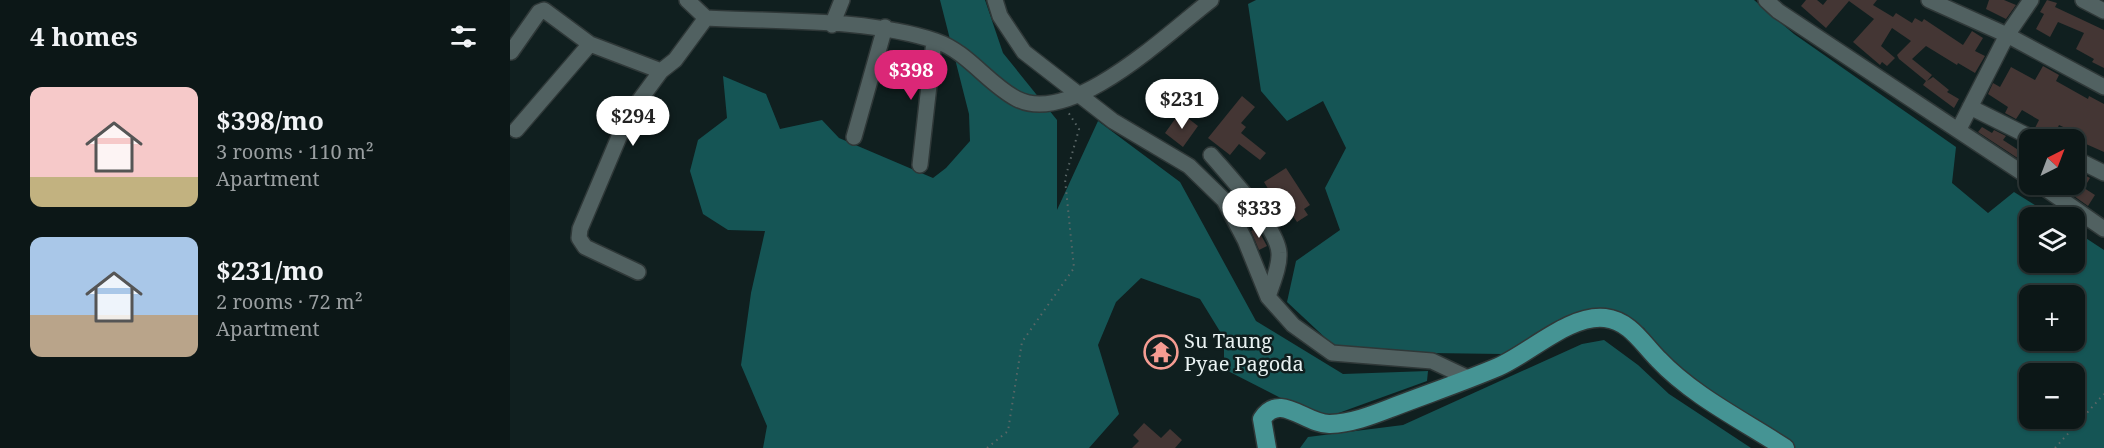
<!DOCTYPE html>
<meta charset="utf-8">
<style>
:root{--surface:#0c1717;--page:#1a2424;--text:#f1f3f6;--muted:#9a9fa1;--line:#2c3636;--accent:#db2777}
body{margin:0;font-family:"Noto Serif",serif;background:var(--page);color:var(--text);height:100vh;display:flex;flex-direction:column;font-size:22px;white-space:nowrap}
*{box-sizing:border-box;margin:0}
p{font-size:20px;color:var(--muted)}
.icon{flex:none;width:33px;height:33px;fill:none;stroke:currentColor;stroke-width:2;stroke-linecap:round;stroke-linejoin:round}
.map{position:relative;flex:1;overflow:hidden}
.panel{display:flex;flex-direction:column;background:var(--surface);width:510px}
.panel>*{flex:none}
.needle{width:39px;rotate:42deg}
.buttons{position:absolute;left:1509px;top:129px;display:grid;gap:12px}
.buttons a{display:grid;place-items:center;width:66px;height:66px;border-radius:12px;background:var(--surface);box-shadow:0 2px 4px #0004,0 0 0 2px var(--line);font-size:30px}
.price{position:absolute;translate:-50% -51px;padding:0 14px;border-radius:21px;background:#fff;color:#222;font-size:20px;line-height:39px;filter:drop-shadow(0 2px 3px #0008)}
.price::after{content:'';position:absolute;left:50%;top:36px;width:18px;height:14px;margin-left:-9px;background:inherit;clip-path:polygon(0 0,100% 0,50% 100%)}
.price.selected{background:var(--accent);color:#fff}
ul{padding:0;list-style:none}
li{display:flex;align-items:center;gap:18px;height:150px;padding:0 30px}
li span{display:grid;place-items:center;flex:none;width:168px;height:120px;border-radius:12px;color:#555}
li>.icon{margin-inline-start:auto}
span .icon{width:72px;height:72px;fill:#fffc;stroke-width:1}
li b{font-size:26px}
h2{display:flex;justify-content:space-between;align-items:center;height:72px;padding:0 30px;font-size:26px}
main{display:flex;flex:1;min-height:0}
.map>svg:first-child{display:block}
.forest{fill:#155555;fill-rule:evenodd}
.building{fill:#443634}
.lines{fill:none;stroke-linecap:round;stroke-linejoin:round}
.minor-casing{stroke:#2f3838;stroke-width:18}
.major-casing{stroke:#2f3838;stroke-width:21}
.path{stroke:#5a6767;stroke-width:2;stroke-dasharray:1.5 4.5;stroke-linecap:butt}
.minor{stroke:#516161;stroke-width:15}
.major{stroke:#459494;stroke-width:18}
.labels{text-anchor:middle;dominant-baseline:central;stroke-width:5;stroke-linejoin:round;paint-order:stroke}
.poi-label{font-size:20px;fill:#e9f2f2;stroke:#101f1f;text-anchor:start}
</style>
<main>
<section class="panel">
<h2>4 homes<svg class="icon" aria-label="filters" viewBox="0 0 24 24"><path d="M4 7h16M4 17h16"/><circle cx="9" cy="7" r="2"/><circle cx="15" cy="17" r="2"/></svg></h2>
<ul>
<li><span style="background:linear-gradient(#f6c9c9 75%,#c2b280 0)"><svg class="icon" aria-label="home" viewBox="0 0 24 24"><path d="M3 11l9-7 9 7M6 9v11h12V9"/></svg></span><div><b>$398/mo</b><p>3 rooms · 110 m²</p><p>Apartment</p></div></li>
<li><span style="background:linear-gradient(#a9c7e8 65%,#b9a48a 0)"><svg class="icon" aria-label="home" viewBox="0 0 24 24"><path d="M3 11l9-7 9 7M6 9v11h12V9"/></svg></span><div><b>$231/mo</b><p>2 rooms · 72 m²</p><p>Apartment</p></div></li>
</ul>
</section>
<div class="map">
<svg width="1594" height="448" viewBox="0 0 1594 448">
<rect width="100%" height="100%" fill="#101f1f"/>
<path class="forest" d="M430 0H475L493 53 547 120V210L588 121 670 182 746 321 833 374 918 371 917 381 812 419 714 369V338L690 299 631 278 606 302 588 345 609 414 579 448H253L257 426 231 365 241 293 255 231 218 230 193 214 180 171 188 140 217 118 213 76 256 94 270 129 312 120 329 138 423 178 436 168 460 141 459 114Z
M746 0H1244L1284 34 1446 147 1442 183 1478 213 1504 192 1544 217 1520 218V262H1564L1565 231 1594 250V448H1282L1158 365 1134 328 1085 310 992 354 920 353 823 345 777 302 786 261 830 230 815 188 836 148 813 101 777 121 751 91 738 4ZM1520 296H1564V340H1520ZM1520 374H1564V418H1520Z
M1094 340 1128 365 1159 394 1241 448H790L798 437 893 425 1072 344Z"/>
<path class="building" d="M1296 0H1307L1313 5 1317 0H1367L1363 5 1383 17 1386 13 1402 23 1405 18 1412 22 1414 19 1453 45 1462 31 1473 38 1465 51 1475 56 1465 73 1448 63 1447 65 1416 46 1402 59 1422 75 1417 81 1423 77 1439 90 1437 92 1449 99 1444 108 1413 85 1416 81 1389 59 1387 55 1401 41 1382 28 1371 46 1385 58 1377 66 1372 62 1370 65 1343 42 1364 19 1339 1 1316 28 1291 6Z
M1479 0H1494L1506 5 1496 19 1476 9Z
M1537 0 1547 3 1545 7 1594 30V68L1582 62 1584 59 1566 49 1574 33 1548 22 1540 37 1526 29 1534 14 1530 12Z
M1533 66 1549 75 1546 81 1578 99 1579 96 1594 104V152L1576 144 1573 152 1564 148 1568 134 1549 125 1542 140 1535 137 1525 128 1529 120 1512 110 1506 119 1495 113 1498 107 1478 94 1483 83 1490 87 1501 67 1525 80Z
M732 96 745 107 731 123 736 127 731 133 756 153 750 160 729 144 720 155 698 138Z
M670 112 688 126 673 147 655 133Z
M1472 127 1482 133 1484 130 1496 136 1493 140 1513 153 1509 159 1468 132Z
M776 168 800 205 794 209 798 215 787 222 783 216 773 223 767 213 771 210 754 182Z
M1569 172 1580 178 1574 188 1585 195 1578 206 1547 184H1564Z
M747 228 757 246 749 250 741 231Z
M634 423 651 438 660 429 672 440 665 448H622L629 441 623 435Z"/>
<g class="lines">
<defs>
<path id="minor" d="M177 0 196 18C270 22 357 18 426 41 458 52 478 84 507 99 562 127 659 32 701 0
M485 0 490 16 514 52 603 121 679 166 714 200 735 240 758 297 783 325 822 353 922 361 958 378
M1256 0 1268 11 1520 178
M1419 0 1497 35 1594 87
M1573 0 1594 11
M322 25 332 0
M1 52 29 12 34 10 80 44 151 71
M1460 107 1526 140
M1449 129 1497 35 1521 0
M6 130 80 44
M344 137 375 27
M701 155C718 175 768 228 769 253 770 266 762 284 758 297
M1564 158 1594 173
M410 165 424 41
M1529 184 1594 229
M128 272 75 247 69 238 70 229 109 137 126 105 151 71 165 60 196 18"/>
<path id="major" d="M757 448 752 419C770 391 796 425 820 424 844 423 865 414 886 406 920 393 955 381 988 367 1020 353 1060 314 1095 318 1120 321 1132 343 1148 359 1183 396 1232 420 1275 448"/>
</defs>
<use href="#minor" class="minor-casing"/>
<use href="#major" class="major-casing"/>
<path class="path" d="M477 448 498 431 512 342 564 268 555 179 569 129 558 112
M1545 448 1594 394"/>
<use href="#minor" class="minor"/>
<use href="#major" class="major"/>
</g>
<defs>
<symbol id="temple-ring" viewBox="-11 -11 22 22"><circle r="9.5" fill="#101f1f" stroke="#f59c92" stroke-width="1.5"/><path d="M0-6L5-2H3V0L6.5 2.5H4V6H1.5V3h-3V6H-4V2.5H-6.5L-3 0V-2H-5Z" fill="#f59c92"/></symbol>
</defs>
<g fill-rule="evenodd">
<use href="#temple-ring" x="632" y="333" width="38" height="38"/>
</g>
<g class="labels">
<g class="poi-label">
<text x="674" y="340">Su Taung<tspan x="674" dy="23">Pyae Pagoda</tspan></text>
</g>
</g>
</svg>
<div class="buttons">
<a><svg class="needle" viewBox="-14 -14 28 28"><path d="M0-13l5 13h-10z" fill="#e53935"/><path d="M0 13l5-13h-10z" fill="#9a9fa1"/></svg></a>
<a><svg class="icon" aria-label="layers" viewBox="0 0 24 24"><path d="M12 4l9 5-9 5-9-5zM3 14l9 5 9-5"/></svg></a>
<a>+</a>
<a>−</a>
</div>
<b class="price selected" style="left:401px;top:101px">$398</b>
<b class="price" style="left:672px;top:130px">$231</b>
<b class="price" style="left:123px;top:147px">$294</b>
<b class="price" style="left:749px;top:239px">$333</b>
</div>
</main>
